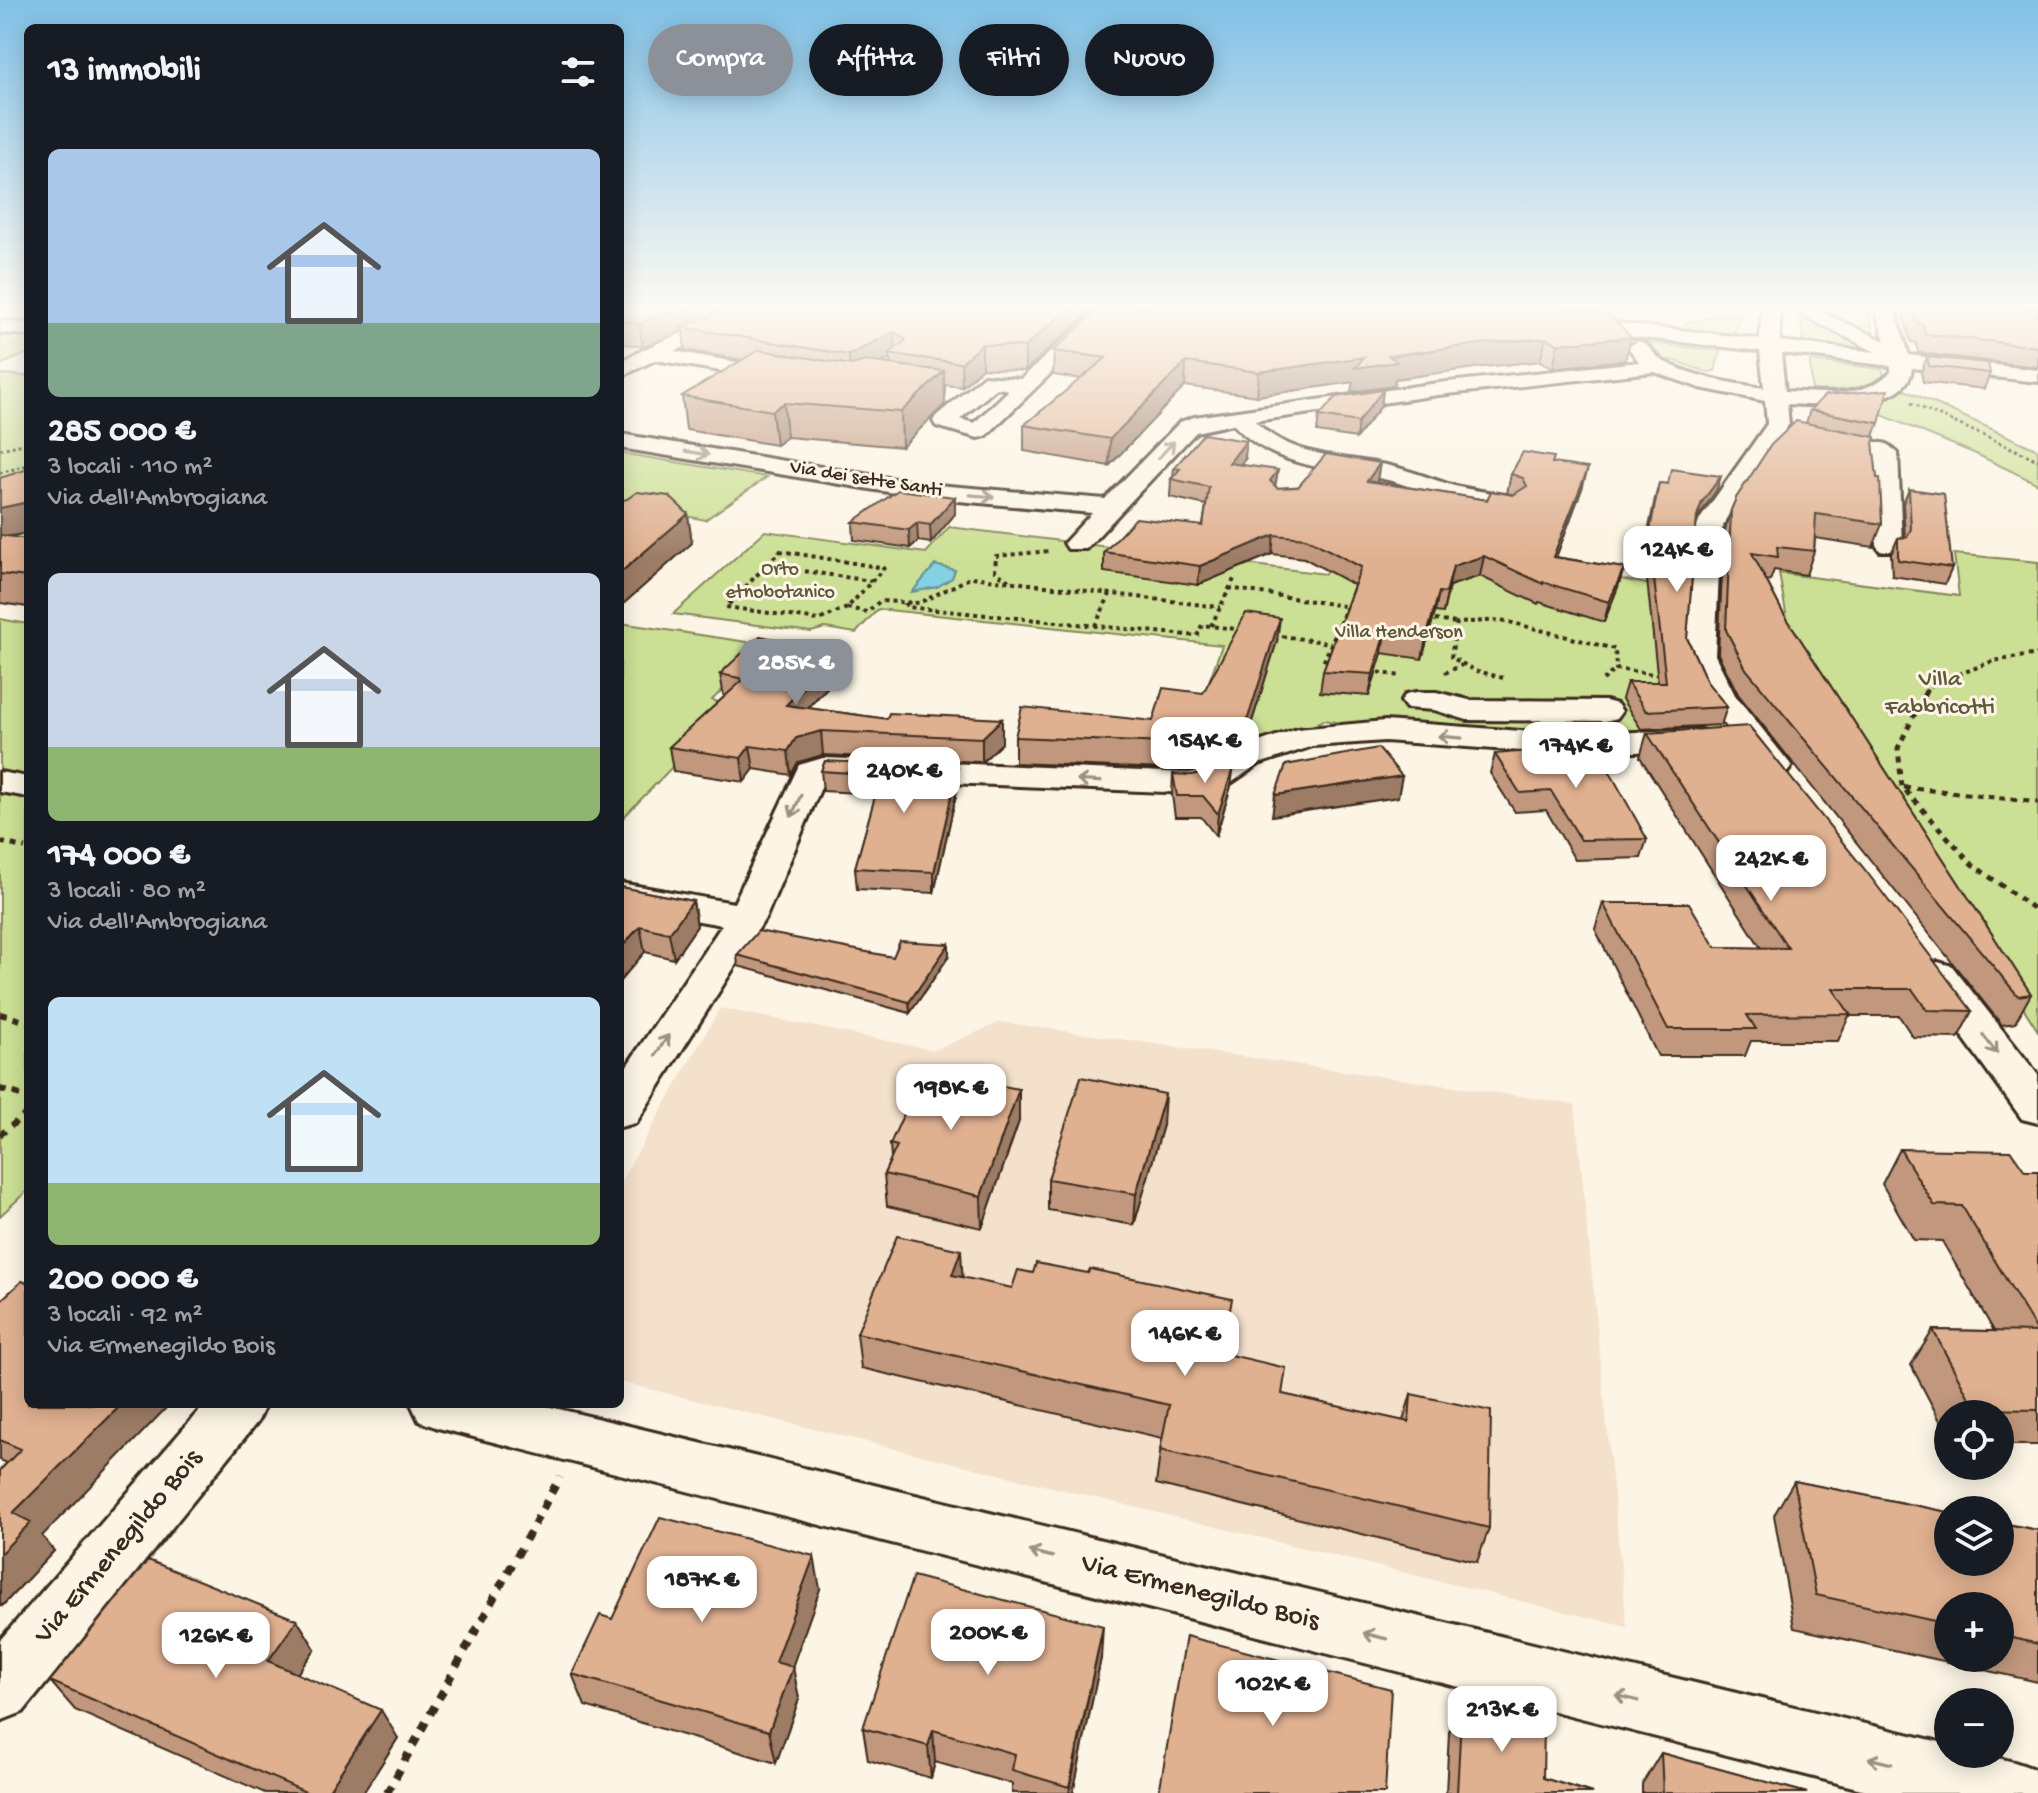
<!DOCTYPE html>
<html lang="it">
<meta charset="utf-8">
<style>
:root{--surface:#171b24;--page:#242831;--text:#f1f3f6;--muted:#9ea1a6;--accent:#8c9099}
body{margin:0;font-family:"Gochi Hand",sans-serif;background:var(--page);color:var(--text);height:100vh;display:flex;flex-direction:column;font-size:30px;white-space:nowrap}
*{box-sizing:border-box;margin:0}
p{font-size:26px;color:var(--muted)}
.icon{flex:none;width:44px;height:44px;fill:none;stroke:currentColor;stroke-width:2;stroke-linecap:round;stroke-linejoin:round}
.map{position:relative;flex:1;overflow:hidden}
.drawer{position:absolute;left:24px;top:24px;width:600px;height:1384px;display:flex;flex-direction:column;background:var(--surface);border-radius:12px;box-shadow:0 4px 20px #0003}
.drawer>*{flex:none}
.top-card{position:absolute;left:648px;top:24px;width:760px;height:72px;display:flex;gap:16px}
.tools{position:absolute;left:1934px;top:1400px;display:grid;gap:16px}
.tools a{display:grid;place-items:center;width:80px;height:80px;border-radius:50%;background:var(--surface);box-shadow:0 4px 20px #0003;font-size:40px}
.price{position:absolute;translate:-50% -68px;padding:0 18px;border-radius:16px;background:#fff;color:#222;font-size:26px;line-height:52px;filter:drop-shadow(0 2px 4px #0008)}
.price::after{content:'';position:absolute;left:50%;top:48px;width:24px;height:18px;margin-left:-12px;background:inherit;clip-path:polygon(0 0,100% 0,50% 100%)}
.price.selected{background:var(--accent);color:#fff}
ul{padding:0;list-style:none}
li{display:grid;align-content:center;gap:16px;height:424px;padding:0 24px}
li span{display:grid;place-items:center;height:248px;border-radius:12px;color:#555}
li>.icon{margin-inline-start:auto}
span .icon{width:144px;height:144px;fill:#fffc;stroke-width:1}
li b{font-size:34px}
h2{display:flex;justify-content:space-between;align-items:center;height:96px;padding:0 24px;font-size:34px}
.pill{padding:0 28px;border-radius:36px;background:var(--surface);box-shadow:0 4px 20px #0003;font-size:28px;line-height:72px}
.pill.selected{background:var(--accent);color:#fff}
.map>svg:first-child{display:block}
.built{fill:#f4e1cc}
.green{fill:#cce095;stroke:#84855a;stroke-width:2}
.water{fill:#84d1e3;stroke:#678e94;stroke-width:2}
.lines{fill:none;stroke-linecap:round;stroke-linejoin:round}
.minor-casing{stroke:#3b2a1e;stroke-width:6}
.path-far4{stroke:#3b2a1e;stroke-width:3;stroke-dasharray:3 3;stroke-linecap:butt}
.path-far3{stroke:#3b2a1e;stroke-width:4;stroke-dasharray:4 4;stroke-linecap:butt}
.path-far2{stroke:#3b2a1e;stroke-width:5;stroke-dasharray:6 6;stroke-linecap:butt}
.path-far1{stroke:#3b2a1e;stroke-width:6;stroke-dasharray:7 7;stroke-linecap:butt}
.path{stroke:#3b2a1e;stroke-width:8;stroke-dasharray:9 9;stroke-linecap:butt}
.minor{fill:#fcf5e5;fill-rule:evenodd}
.wall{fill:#c1987d;stroke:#3b2a1e;stroke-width:2;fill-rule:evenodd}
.shaded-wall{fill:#9d7c66;stroke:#3b2a1e;stroke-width:2}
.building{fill:#e0b191;stroke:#3b2a1e;stroke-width:2}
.oneway{stroke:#9c9082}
.labels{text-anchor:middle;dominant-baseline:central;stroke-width:6;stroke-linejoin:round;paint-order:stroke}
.far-street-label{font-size:20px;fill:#3b2a1e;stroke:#fcf5e5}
.far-park-label{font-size:20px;fill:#5f583c;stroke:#fcf5e5}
.park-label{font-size:24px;fill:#5f583c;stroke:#fcf5e5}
.near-street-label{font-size:28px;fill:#3b2a1e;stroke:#fcf5e5}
</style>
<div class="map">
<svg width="2038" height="1793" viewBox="0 0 2038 1793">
<rect width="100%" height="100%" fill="#fcf5e5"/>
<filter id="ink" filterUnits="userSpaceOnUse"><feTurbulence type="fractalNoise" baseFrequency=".0125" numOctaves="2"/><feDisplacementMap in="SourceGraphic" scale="16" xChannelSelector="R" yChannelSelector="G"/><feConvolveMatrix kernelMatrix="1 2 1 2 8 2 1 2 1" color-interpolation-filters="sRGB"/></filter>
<g filter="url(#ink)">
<path class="built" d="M720 1008 934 1050 1001 1022 1575 1104 1627 1627 620 1382V1183Z"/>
<path class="green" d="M1815 308 1868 309 1874 336Z
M1725 314 1740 316 1735 331 1728 334 1690 330 1685 323Z
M1801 321 1821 324 1857 341 1859 349 1803 343Z
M0 331 28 333V353L0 365Z
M1649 343 1720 351 1715 371 1707 372 1672 360 1665 361Z
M1810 361 1882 369 1884 375C1869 394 1834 394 1812 393Z
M0 374 28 376V477L0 485Z
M1894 385 2038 450V484L1976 454 1843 399Z
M620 453 767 477 705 520 620 502Z
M949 527 1325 574 1344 527 1695 593 1699 699 1722 732 1537 736 1525 734 1521 730 1354 725 1323 720 1317 723 1312 732 1209 775 1222 744 1197 715 1222 645 878 609 856 633 825 628 811 632 673 614 765 531 926 553Z
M1954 554 2038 562V1031L1791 642 1779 573 1959 596Z
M0 619 28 624V778L0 772Z
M620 623 767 645 712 700 731 706 620 821Z
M0 793 28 798V1190L0 1216Z"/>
<path class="water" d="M935 565 955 570 952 578 937 587 912 592Z"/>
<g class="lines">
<defs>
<path id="minor" d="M750 308H778L776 312 674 351 787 371 791 375 787 379 780 381 655 360 620 377V362C661 339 705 324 750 308Z
M1098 308H1118L986 436 978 438 936 426 933 421 936 416 984 376 1021 379ZM997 388 1009 390 974 423 960 419Z
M1762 308H1780V341L1876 352 1788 308H1813L1885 341 1875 308H1894L1909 355 2038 370V382L1912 368C1909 411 1816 406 1787 404L1789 424 1726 519 1721 532 1715 655 1735 695 1792 766 1787 773 1775 776 1763 773 1704 698 1685 655 1695 532 1700 519 1767 424 1765 401 1700 388 1654 372 1438 395 1255 421C1289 457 1342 456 1386 465 1409 470 1429 478 1451 485 1472 491 1495 492 1517 498L1521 503 1517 508 1508 511C1484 506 1458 504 1435 496 1419 491 1405 484 1388 480 1333 468 1274 469 1233 424L1196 432 1086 549H1068L1064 543 1092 513 925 498 620 448V434L925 484 1105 499 1180 422 1194 417 1438 383 1639 362 1628 347 1638 341C1649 344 1653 355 1663 361 1693 377 1730 383 1764 388L1760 351 1572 330 1562 324 1572 318 1760 339ZM1781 353 1891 366V372C1863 399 1822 393 1785 391Z
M0 321 28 323V335L0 333Z
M1822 431 1887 444 1898 453 1902 545 1898 551H1880L1876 545 1874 456 1814 443 1810 438 1814 433Z
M1417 692H1436L1469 700 1606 701 1617 704 1622 711 1617 718 1606 721 1467 720 1434 710 1406 708 1401 701 1406 694Z
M1385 721 1574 735 1697 729 1709 732 1713 739 1709 746 1697 749 1574 755 1385 741 1313 746 1259 764 1228 785 1190 793 825 778 766 917 636 1123 620 1127V1076L722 925 620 907V883L734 903 799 765 823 758 1190 773 1205 770 1235 750 1297 729Z
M0 772 28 777V797L0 792Z
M1938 962 1952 966 2038 1075V1123L2022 1119 1918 975 1924 966Z
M205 1404H266L258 1421 23 1712 0 1721V1640Z
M411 1404H538L1948 1744V1754C1980 1754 2004 1757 2034 1769L2038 1793H1877L438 1428 419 1421Z"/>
</defs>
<use href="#minor" class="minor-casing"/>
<path class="path-far4" d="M1911 403 2038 460
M0 449 28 443
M0 473 28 465"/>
<path class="path-far3" d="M780 551 884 568 847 608 819 620 726 607Z
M797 570 871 581
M1009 581 995 571 996 556 1049 551
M1229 588 1350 607
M905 603 907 607 1197 636 1202 625 1244 630
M847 608 867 612 880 601 919 603 972 577 1220 607
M1427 619 1457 623
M1095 626 1110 594
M1211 626 1235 577
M1274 635 1331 643
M1329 664 1323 663 1346 608
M1371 671 1400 676
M1445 673 1462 665
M1503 678 1474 670 1451 657 1457 623 1501 620 1615 649 1616 669 1661 675
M1603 680 1616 669
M1925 693 1929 686 1993 661 2038 654"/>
<path class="path-far2" d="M1926 691 1898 748 1902 787 1972 864 2038 912
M1904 787 2038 802
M0 842 25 848"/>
<path class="path-far1" d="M0 1014 28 1022
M0 1089 28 1097
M0 1135 28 1112"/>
<path class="path" d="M387 1793 560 1477"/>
<use href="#minor" class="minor"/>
</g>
<path class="wall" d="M620 308H1093L1025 371 982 368 962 387 945 385V404L902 447 787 437 776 445 686 430 682 396 742 360 685 350 683 331 643 347 620 343ZM890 359V364L881 363Z
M1099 308H1593L1592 312 1625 360 1553 368 1540 361 1474 368 1395 379 1394 386 1351 392 1353 382 1257 396 1185 386 1109 466 1024 451V425L1081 379 1053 375 1054 351Z
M1901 308H2038V367L1918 353 1916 343 1911 342Z
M1927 357 1990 373 1984 389 1923 382 1921 372Z
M1383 390 1381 406 1356 438 1317 432 1319 416Z
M1810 410 1879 423 1874 436 1873 443 1882 524 1873 547 1815 538 1814 551 1806 575 1774 570 1770 581 1766 580 1782 611 2031 994 2015 1023 2002 1025 1738 694 1718 654 1724 533 1731 510 1806 423Z
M1245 459 1240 464 1277 488 1377 481 1376 482 1487 500 1514 495 1507 493 1511 474 1553 463 1583 486 1556 557 1624 568 1618 587 1604 622 1539 602 1538 604 1480 576 1449 586 1443 613 1435 612 1422 659 1382 653 1369 696 1320 692 1323 671 1354 585 1304 558 1272 554 1198 585 1104 572V552L1203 526 1206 505 1170 497 1171 479 1173 477 1174 468Z
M1721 476 1716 491 1696 521 1687 638 1707 682 1727 707 1721 725 1641 729 1622 699 1627 682H1658L1644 552 1655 498 1659 483 1667 484Z
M0 478 28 533 10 536 28 539V607L0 603Z
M1909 489 1952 568 1945 584 1892 576 1891 554 1898 538 1905 537 1903 504Z
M955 497V514L931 543 918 541 910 548 854 540 853 522Z
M1277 641 1245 744 1204 767 1190 770 1015 763V737L1153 721 1203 693Z
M837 652 839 675 808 708 887 719H1002V743L982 762 823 755 798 762 791 775 754 769 744 782 673 771 669 747 724 697 720 674Z
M1647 733 1972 1011 1958 1038 1913 1037 1899 1016H1849L1838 1041H1751L1745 1056H1658L1595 929 1603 903 1715 947 1761 948 1640 757Z
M1495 754 1647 839 1641 858 1575 860 1546 810 1515 812 1490 773Z
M825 761 958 786 934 893 857 889 855 868 876 794 823 791 821 771Z
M1173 774 1231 786 1216 836 1201 817H1175L1172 795Z
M620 887 693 901 697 926 674 959 645 952Z
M737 955 893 957 949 956 910 1013 738 966Z
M1019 1121 982 1228 887 1206 884 1174 891 1158 890 1144Z
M1163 1125 1134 1225 1048 1210V1179Z
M1900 1149 2025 1171H2038V1445H2000V1414H1948V1436L1911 1365 1933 1330 1994 1331 1942 1241 1914 1240 1882 1184Z
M962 1278 1223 1354 1282 1394 1403 1421 1411 1394 1489 1528 1477 1562 1156 1484 1162 1438 861 1368 857 1333Z
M0 1301 42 1536 54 1551 2 1606 0 1605V1470L7 1463 0 1460Z
M1794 1481 2038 1530V1682L1794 1628 1774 1515ZM1948 1606H2000V1658H1948Z
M820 1589 792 1666 799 1699 776 1763 585 1706 572 1674 612 1619Z
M297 1620 315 1649 297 1674 398 1738 363 1793H265L75 1710 50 1681Z
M1101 1658 1073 1793H1012V1784L935 1762 931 1778 868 1760 863 1728Z
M1462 1700 1543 1778 1592 1793H1446L1449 1732Z
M1661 1753 1807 1793H1642V1784Z"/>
<path class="shaded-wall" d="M680 308H741L682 327 683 331 643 347 639 324Z
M1069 308H1093L1025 371V347Z
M894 332 896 355 889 354 890 359 850 379 849 355Z
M1631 337 1625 360 1553 368 1558 344Z
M1546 338 1540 361 1474 368 1395 379 1394 386 1351 392 1353 382 1257 396 1259 372 1364 357 1389 356 1478 344Z
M982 344V368L962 387 961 363Z
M1186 362 1185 386 1109 466 1110 439Z
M944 371 945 404 902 447 901 412Z
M1383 390 1381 406 1356 438 1358 422Z
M784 403 787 437 776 445 772 411Z
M1246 441 1245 459 1227 481 1229 463Z
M1380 463 1377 481 1365 499 1367 481Z
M1588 468 1583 486 1549 576 1553 557Z
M1278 470 1275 488 1270 481Z
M1721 476 1716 491 1698 517 1692 532 1702 502Z
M955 497V514L931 543 930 525Z
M28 502V533L0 538V508Z
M688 514 692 543 621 606 620 598V573Z
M917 523 918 541 910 548 909 530Z
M1274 535 1272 554 1198 585 1200 566Z
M1484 556 1480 576 1449 586 1443 613 1453 566Z
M1624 568 1618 587 1604 622 1609 602Z
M1439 592 1435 612 1422 659 1426 638Z
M1280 618 1277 641 1245 744 1204 767 1190 770 1192 744Z
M1385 632 1382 653 1369 696 1373 674Z
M837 652 839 675 788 728 786 705Z
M1002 719V743L982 762V738Z
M821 731 823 755 798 762 791 775 788 751 796 738Z
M750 746 754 769 744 782 741 758Z
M1234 765 1231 786 1216 836 1218 814Z
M958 767V786L934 893V872Z
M1402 776 1398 797 1272 816 1275 795Z
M693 901 697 926 674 959 669 933Z
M640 926 645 952 620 981V949Z
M949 944V956L910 1013 909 1002Z
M1019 1089V1121L982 1228 981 1196Z
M1165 1094 1163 1125 1134 1225 1136 1194Z
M961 1250 963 1285 952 1275Z
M122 1404H170L42 1536 54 1551 2 1606 0 1604V1554L13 1513Z
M814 1556 820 1589 782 1695 775 1662Z
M297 1620 315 1649 286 1689 268 1661Z
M1103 1626 1101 1658 1073 1793H1069Z
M793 1667 799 1699 776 1763 769 1731Z
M381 1710 398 1738 363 1793H327Z
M933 1730 935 1762 931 1778 928 1746Z"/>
<path class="building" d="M620 308H680L639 324 620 320Z
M732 308H1069L1025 347 982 344 961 363 889 354 906 340 894 332 849 355 682 327Z
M1099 308H1561L1609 314 1631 337 1558 344 1546 338 1478 344 1389 356 1397 362 1355 368 1364 357 1259 372 1186 362 1110 439 1024 425 1106 358 1054 351Z
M1913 308 2038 309V347L1925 334 1923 324H1918Z
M759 350 852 365 865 361 944 371 901 412 784 403 772 411 682 396Z
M1927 357 1988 363 1990 373 1929 366Z
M1383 390 1358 422 1319 416 1336 397Z
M1888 390 1879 423 1810 410 1825 395Z
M1796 421 1875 437 1873 443 1877 478H1880L1882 524 1816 514 1814 551 1777 547 1778 557 1752 553 1782 611 2031 994 2018 996 1746 669 1726 630 1731 510 1736 498 1771 445Z
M1203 434 1246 441 1229 463 1278 470 1270 481 1277 488 1298 487 1326 454 1380 463 1367 481 1487 500 1491 491 1513 495 1527 486 1523 478 1511 474 1523 452 1554 457 1552 463 1588 468 1553 557 1624 568 1609 602 1543 582V584L1484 556 1453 566 1446 593 1439 592 1426 638 1385 632 1373 674 1323 671 1361 567 1306 538 1274 535 1200 566 1104 552 1136 518 1203 526 1209 487 1171 479 1180 469 1174 468Z
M28 469V502L0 508V478Z
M1671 469 1721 476 1702 502 1697 516 1687 638 1707 682 1727 707 1646 711 1627 682H1666L1649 536 1659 483 1668 484Z
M1909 489 1944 494 1952 568 1898 560V538L1907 537 1911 529Z
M898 490 955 497 930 525 917 523 909 530 853 522Z
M637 492 669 496 688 514 620 573V501L627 499Z
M0 535 28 539V577L0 574Z
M1246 613 1280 618 1248 718 1206 742 1192 744 1015 737 1022 707 1153 721 1163 688 1203 693Z
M760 636 837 652 786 705 887 719 889 713 1002 719 982 738 821 731 796 738 788 751 750 746 741 758 669 747 744 679 720 674Z
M1749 726 1866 871 1972 1011 1927 1010 1912 989H1833L1850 1014 1747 1015 1756 1029H1668L1603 903H1689L1715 947 1788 948 1647 733Z
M1595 745 1647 839 1581 840 1551 791 1520 793 1495 754Z
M1378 748 1402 776 1275 795 1286 765Z
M825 761 958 767 934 872 855 868 881 775 821 771Z
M1234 765 1218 814 1203 796H1177L1173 774 1192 775Z
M620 887 693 901 669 933 640 926 620 949Z
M758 931 893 957 900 941 949 944 909 1002 737 955Z
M923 1071 1019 1089 981 1196 884 1174 897 1146 890 1144Z
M1081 1077 1165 1094 1136 1194 1048 1179Z
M1900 1149 2011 1151 2025 1171H2038V1332L1962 1206 1934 1205Z
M897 1236 961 1250 952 1275 1012 1288 1018 1270 1033 1273 1036 1263 1088 1273 1090 1269 1232 1299 1222 1353 1286 1368 1282 1394 1409 1422 1411 1394 1491 1411 1489 1528 1160 1450 1169 1405 857 1333Z
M22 1281 28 1283V1404H122L13 1513 31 1522 0 1554V1470L21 1449 0 1440V1301Z
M1933 1330 2038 1332V1410L1975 1409Z
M1794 1481 1948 1512V1562H2000V1523L2038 1530V1644L2000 1635V1606H1948V1624L1816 1595Z
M660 1517 814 1556 775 1662 793 1667 769 1731 572 1674 600 1615 612 1619Z
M148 1560 297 1620 268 1661 381 1710 327 1793H308L50 1681Z
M913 1576 1103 1626 1069 1787 1012 1770 1015 1754 933 1730 928 1746 863 1728Z
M1186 1636 1391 1689 1385 1793H1159Z
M1462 1700 1544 1724 1543 1778 1592 1793H1457Z
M1661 1753 1807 1793H1663Z"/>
<defs><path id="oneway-shaft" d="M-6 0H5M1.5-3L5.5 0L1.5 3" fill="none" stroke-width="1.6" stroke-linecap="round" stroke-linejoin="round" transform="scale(2)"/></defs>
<g class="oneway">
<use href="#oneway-shaft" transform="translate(1166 450) rotate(-47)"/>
<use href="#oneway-shaft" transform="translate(697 453) rotate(9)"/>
<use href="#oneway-shaft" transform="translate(982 496) rotate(5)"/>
<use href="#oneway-shaft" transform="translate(1450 737) rotate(-175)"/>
<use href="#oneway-shaft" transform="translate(1089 781) rotate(-177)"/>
<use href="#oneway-shaft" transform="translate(796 806) rotate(114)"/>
<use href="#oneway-shaft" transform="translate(1990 1044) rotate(53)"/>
<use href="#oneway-shaft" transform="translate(662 1045) rotate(-57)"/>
<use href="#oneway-shaft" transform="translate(1041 1554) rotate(-166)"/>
<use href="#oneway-shaft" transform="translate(1375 1636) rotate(-166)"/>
<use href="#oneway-shaft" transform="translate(1627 1698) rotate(-166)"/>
<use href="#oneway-shaft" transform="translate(1880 1761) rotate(-166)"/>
</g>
</g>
<linearGradient id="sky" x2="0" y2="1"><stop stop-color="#80c0e6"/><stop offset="0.55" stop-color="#fefaf3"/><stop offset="1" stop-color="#fefaf3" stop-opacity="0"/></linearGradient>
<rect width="2038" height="559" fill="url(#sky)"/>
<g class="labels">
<g class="far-street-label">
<text transform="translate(866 480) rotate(9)">Via dei sette Santi</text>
</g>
<g class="far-park-label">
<text x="780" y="570">Orto<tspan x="780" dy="23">etnobotanico</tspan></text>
<text x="1399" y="633">Villa Henderson</text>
</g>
<g class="park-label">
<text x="1940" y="680">Villa<tspan x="1940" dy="28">Fabbricotti</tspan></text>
</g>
<g class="near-street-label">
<text transform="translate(119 1547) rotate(-50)">Via Ermenegildo Bois</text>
<text transform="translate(1200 1593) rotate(14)">Via Ermenegildo Bois</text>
</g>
</g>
</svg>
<div class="tools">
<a><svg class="icon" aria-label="locate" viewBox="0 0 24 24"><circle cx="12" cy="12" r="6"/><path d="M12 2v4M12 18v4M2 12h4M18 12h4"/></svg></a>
<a><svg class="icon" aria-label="layers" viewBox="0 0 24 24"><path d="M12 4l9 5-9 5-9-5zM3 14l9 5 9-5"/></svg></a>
<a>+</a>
<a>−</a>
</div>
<b class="price" style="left:1677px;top:594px">124K €</b>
<b class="price selected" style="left:796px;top:707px">285K €</b>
<b class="price" style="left:1205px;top:785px">154K €</b>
<b class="price" style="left:1576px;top:790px">174K €</b>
<b class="price" style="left:904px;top:815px">240K €</b>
<b class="price" style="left:1771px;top:903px">242K €</b>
<b class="price" style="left:951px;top:1132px">198K €</b>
<b class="price" style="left:1185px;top:1378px">146K €</b>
<b class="price" style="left:702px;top:1624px">187K €</b>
<b class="price" style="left:988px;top:1677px">200K €</b>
<b class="price" style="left:216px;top:1680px">126K €</b>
<b class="price" style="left:1273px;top:1728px">102K €</b>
<b class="price" style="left:1502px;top:1754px">213K €</b>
<div class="top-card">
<a class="pill selected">Compra</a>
<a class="pill">Affitta</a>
<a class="pill">Filtri</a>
<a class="pill">Nuovo</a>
</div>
<section class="drawer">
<h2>13 immobili<svg class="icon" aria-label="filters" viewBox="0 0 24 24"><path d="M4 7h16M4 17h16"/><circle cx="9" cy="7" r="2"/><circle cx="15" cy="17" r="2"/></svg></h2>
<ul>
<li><span style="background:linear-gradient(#a9c7e8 70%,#7fa58c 0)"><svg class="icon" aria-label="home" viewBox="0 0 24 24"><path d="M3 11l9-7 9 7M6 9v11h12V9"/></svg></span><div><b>285 000 €</b><p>3 locali · 110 m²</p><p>Via dell'Ambrogiana</p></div></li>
<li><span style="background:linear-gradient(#c9d6e8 70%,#8fb573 0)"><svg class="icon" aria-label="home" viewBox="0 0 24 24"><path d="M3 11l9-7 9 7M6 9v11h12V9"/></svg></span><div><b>174 000 €</b><p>3 locali · 80 m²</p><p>Via dell'Ambrogiana</p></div></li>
<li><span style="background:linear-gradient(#bfe0f5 75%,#8fb573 0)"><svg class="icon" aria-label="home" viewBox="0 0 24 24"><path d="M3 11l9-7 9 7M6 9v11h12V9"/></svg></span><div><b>200 000 €</b><p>3 locali · 92 m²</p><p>Via Ermenegildo Bois</p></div></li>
</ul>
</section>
</div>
